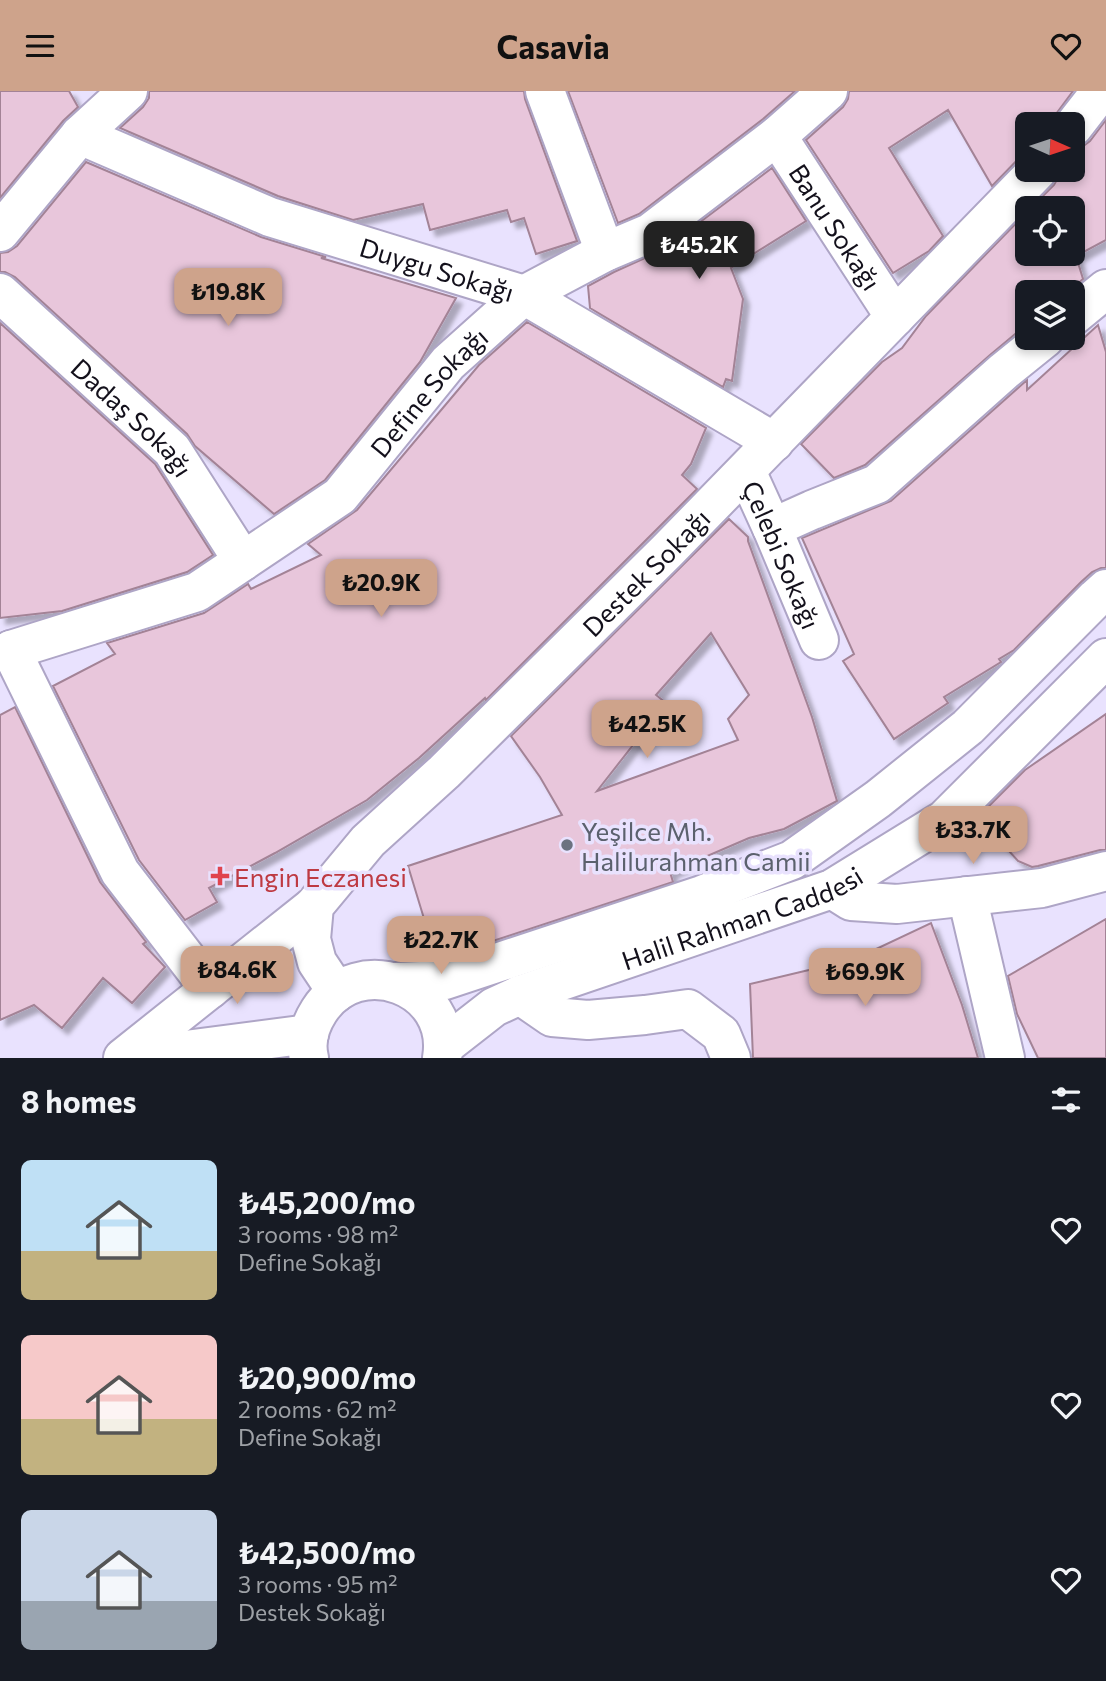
<!DOCTYPE html>
<meta charset="utf-8">
<style>
:root{--surface:#171b24;--page:#20242c;--text:#f1f3f6;--muted:#9ea1a6;--accent:#cea38b}
body{margin:0;font-family:Commissioner,sans-serif;background:var(--page);color:var(--text);height:100vh;display:flex;flex-direction:column;font-size:26px;white-space:nowrap}
*{box-sizing:border-box;margin:0}
p{font-size:23px;color:var(--muted)}
.icon{flex:none;width:38px;height:38px;fill:none;stroke:currentColor;stroke-width:2;stroke-linecap:round;stroke-linejoin:round}
.map{position:relative;height:967px;overflow:hidden}
.drawer{display:flex;flex-direction:column;background:var(--surface);flex:1}
.drawer>*{flex:none}
.needle{width:46px;rotate:93deg}
.controls{position:absolute;left:1015px;top:21px;display:grid;gap:14px}
.controls a{display:grid;place-items:center;width:70px;height:70px;border-radius:10px;background:var(--surface);box-shadow:0 4px 10px #0003;font-size:35px}
.price{position:absolute;translate:-50% -60px;padding:0 16px;border-radius:14px;background:var(--accent);color:#111;font-size:23px;line-height:46px;filter:drop-shadow(0 2px 4px #0008)}
.price::after{content:'';position:absolute;left:50%;top:42px;width:21px;height:16px;margin-left:-10px;background:inherit;clip-path:polygon(0 0,100% 0,50% 100%)}
.price.current{background:#222;color:#fff}
ul{padding:0;list-style:none}
li{display:flex;align-items:center;gap:21px;height:175px;padding:0 21px}
li span{display:grid;place-items:center;flex:none;width:196px;height:140px;border-radius:10px;color:#555}
li>.icon{margin-inline-start:auto}
span .icon{width:84px;height:84px;fill:#fffc;stroke-width:1}
li b{font-size:30px}
h2{display:flex;justify-content:space-between;align-items:center;height:84px;padding:0 21px;font-size:30px}
header{display:flex;justify-content:space-between;align-items:center;height:91px;padding:0 21px;background:var(--accent);color:#111;font-size:32px;font-weight:700}
.map>svg:first-child{display:block}
.building{fill:#e8c6db;stroke:#a38396;stroke-width:2;fill-rule:evenodd;filter:url(#shadow)}
.lines{fill:none;stroke-linecap:round;stroke-linejoin:round}
.minor-casing{stroke:#aea5c6;stroke-width:42}
.tertiary-casing{stroke:#aea5c6;stroke-width:42}
.minor{stroke:#fff;stroke-width:38}
.tertiary{stroke:#fff;stroke-width:38}
.worship-dot{fill:#6b7280;stroke:#e9e2fe;stroke-width:2.5}
.health-dot{fill:#e0444e;stroke:#e9e2fe;stroke-width:2.5}
.labels{text-anchor:middle;dominant-baseline:central;stroke-width:7;stroke-linejoin:round;paint-order:stroke}
.street-label{font-size:26px;fill:#13101b;stroke:#e9e2fe}
.worship-label{font-size:26px;fill:#5b616d;stroke:#e9e2fe;text-anchor:start}
.health-label{font-size:26px;fill:#be3a42;stroke:#e9e2fe;text-anchor:start}
</style>
<header><svg class="icon" aria-label="menu" viewBox="0 0 24 24"><path d="M4 6h16M4 12h16M4 18h16"/></svg>Casavia<svg class="icon" aria-label="heart" viewBox="0 0 24 24"><path d="M12 20l-8-8c-3-5 5-10 8-4 3-6 11-1 8 4z"/></svg></header>
<div class="map">
<svg width="1106" height="967" viewBox="0 0 1106 967">
<defs>
<filter id="shadow"><feDropShadow dx="6" dy="6" stdDeviation="2" flood-color="#0004"/></filter>
</defs>
<rect width="100%" height="100%" fill="#e9e2fe"/>
<path class="building" d="M0 0H69L78 16 63 30 0 107Z
M149 0H524L525 8 577 150 536 163 524 127 511 131 507 119 430 139 423 113 353 129 278 105 120 37 143 16 149 7Z
M568 0H795L763 28 639 123 618 132Z
M849 0H1073L1056 23 1051 33H1027V61L1022 64 992 95 948 19 889 57 943 145 929 160 893 182 806 49 843 16 848 8Z
M1106 29V149L1076 165 1083 188 1067 201H1027V233L990 264 865 374 834 387 801 353 882 271 902 257 926 225 1027 121V163H1073V117H1031L1054 94 1059 85V79H1073V57L1082 56 1090 50Z
M86 71 261 146 326 166 321 167 456 207 420 271 325 389 274 423 195 355 187 343 15 186 5 181H0V162L8 161 17 155Z
M772 77 806 130 731 177 743 208 732 290 726 288 723 296 590 217 588 195 614 181 663 159Z
M527 231 706 337 691 373 682 384 697 398 486 609 485 607 419 667 367 709 275 762 209 797 217 811 185 829 139 769 53 595 115 563 107 552 204 522 248 493 251 498 321 464 308 453 357 419 479 274Z
M0 232 155 373 213 464 187 481 62 520 0 527Z
M1098 234 1106 261V477H1101L1092 481 1081 491 1014 559 999 568 1001 571 944 606 948 612 894 648 843 570 854 563 802 447 891 410 1027 289V299Z
M729 428 748 446V450L812 626 837 710 784 738 749 747 670 781 673 791 441 867H436L408 775 562 724 540 686 511 645ZM711 542 749 604 728 628 738 649 597 700 666 612 656 604Z
M15 616 100 791 146 851 143 853 165 876 132 912 103 887 62 937 34 914 0 929V624Z
M1106 623V759H1100L1038 775 1032 776 1018 770 978 726 1025 679Z
M1106 828V967H1038L1017 923 1008 885Z
M931 832 962 914 978 967H753L750 893 855 868Z"/>
<g class="lines">
<defs>
<g id="minor">
<path d="M545 0 605 161"/>
<path d="M1073 36 1101 0"/>
<path id="s1" d="M80 44 270 126 524 204 774 351"/>
<path id="s2" d="M777 45 895 226"/>
<path d="M0 141 80 44 128 0"/>
<path id="s3" d="M0 202 172 359 243 470"/>
<path d="M1073 225 1106 198"/>
<path id="s4" d="M746 380 772 437 819 549"/>
<path d="M772 437 812 419 877 393 1004 280 1045 247"/>
<path id="s5" d="M11 559 197 501 340 405 448 272 524 204 605 161 650 142 777 45 828 0"/>
<path d="M11 559 120 781 210 898"/>
<path d="M832 798 851 810 897 813 1042 797 1106 780"/>
<path d="M967 805 1005 967"/>
<path id="s6" d="M337 901 317 871 311 848 314 815 368 750 444 681 668 459 1038 79"/>
<path d="M520 904 552 926 588 929 645 924 688 918 721 943 731 967"/>
<path d="M123 967 314 815"/>
<path d="M124 967 309 943"/>
</g>
<g id="tertiary">
<path d="M396 891 445 889 702 804 792 769 878 708 968 636 1096 507 1106 498"/>
<path id="s7" d="M444 955 494 916 520 904 832 798 944 729 1106 567"/>
<path d="M309 967C305 951 310 934 319 920 358 859 454 895 442 967"/>
</g>
</defs>
<use href="#minor" class="minor-casing"/>
<use href="#tertiary" class="tertiary-casing"/>
<use href="#minor" class="minor"/>
<use href="#tertiary" class="tertiary"/>
</g>
<circle class="worship-dot" cx="567" cy="754" r="7"/>
<path class="health-dot" d="M216.5 774.5h7v7h7v7h-7v7h-7v-7h-7v-7h7z"/>
<g class="labels">
<g class="street-label">
<text stroke="none"><textPath href="#s2" startOffset="108">Banu Sokağı</textPath></text>
<text stroke="none"><textPath href="#s1" startOffset="382">Duygu Sokağı</textPath></text>
<text stroke="none"><textPath href="#s5" startOffset="504">Define Sokağı</textPath></text>
<text stroke="none"><textPath href="#s3" startOffset="182">Dadaş Sokağı</textPath></text>
<text stroke="none"><textPath href="#s4" startOffset="91">Çelebi Sokağı</textPath></text>
<text stroke="none"><textPath href="#s6" startOffset="564">Destek Sokağı</textPath></text>
<text stroke="none"><textPath href="#s7" startOffset="327">Halil Rahman Caddesi</textPath></text>
</g>
<g class="worship-label">
<text x="581" y="739">Yeşilce Mh.<tspan x="581" dy="30">Halilurahman Camii</tspan></text>
</g>
<g class="health-label">
<text x="234" y="785">Engin Eczanesi</text>
</g>
</g>
</svg>
<div class="controls">
<a><svg class="needle" viewBox="-14 -14 28 28"><path d="M0-13l5 13h-10z" fill="#e53935"/><path d="M0 13l5-13h-10z" fill="#9ea1a6"/></svg></a>
<a><svg class="icon" aria-label="locate" viewBox="0 0 24 24"><circle cx="12" cy="12" r="6"/><path d="M12 2v4M12 18v4M2 12h4M18 12h4"/></svg></a>
<a><svg class="icon" aria-label="layers" viewBox="0 0 24 24"><path d="M12 4l9 5-9 5-9-5zM3 14l9 5 9-5"/></svg></a>
</div>
<b class="price current" style="left:699px;top:190px">₺45.2K</b>
<b class="price" style="left:228px;top:237px">₺19.8K</b>
<b class="price" style="left:381px;top:528px">₺20.9K</b>
<b class="price" style="left:647px;top:669px">₺42.5K</b>
<b class="price" style="left:973px;top:775px">₺33.7K</b>
<b class="price" style="left:441px;top:885px">₺22.7K</b>
<b class="price" style="left:237px;top:915px">₺84.6K</b>
<b class="price" style="left:865px;top:917px">₺69.9K</b>
</div>
<section class="drawer">
<h2>8 homes<svg class="icon" aria-label="filters" viewBox="0 0 24 24"><path d="M4 7h16M4 17h16"/><circle cx="9" cy="7" r="2"/><circle cx="15" cy="17" r="2"/></svg></h2>
<ul>
<li><span style="background:linear-gradient(#bfe0f5 65%,#c2b280 0)"><svg class="icon" aria-label="home" viewBox="0 0 24 24"><path d="M3 11l9-7 9 7M6 9v11h12V9"/></svg></span><div><b>₺45,200/mo</b><p>3 rooms · 98 m²</p><p>Define Sokağı</p></div><svg class="icon" aria-label="heart" viewBox="0 0 24 24"><path d="M12 20l-8-8c-3-5 5-10 8-4 3-6 11-1 8 4z"/></svg></li>
<li><span style="background:linear-gradient(#f6c9c9 60%,#c2b280 0)"><svg class="icon" aria-label="home" viewBox="0 0 24 24"><path d="M3 11l9-7 9 7M6 9v11h12V9"/></svg></span><div><b>₺20,900/mo</b><p>2 rooms · 62 m²</p><p>Define Sokağı</p></div><svg class="icon" aria-label="heart" viewBox="0 0 24 24"><path d="M12 20l-8-8c-3-5 5-10 8-4 3-6 11-1 8 4z"/></svg></li>
<li><span style="background:linear-gradient(#c9d6e8 65%,#9aa5b1 0)"><svg class="icon" aria-label="home" viewBox="0 0 24 24"><path d="M3 11l9-7 9 7M6 9v11h12V9"/></svg></span><div><b>₺42,500/mo</b><p>3 rooms · 95 m²</p><p>Destek Sokağı</p></div><svg class="icon" aria-label="heart" viewBox="0 0 24 24"><path d="M12 20l-8-8c-3-5 5-10 8-4 3-6 11-1 8 4z"/></svg></li>
</ul>
</section>
